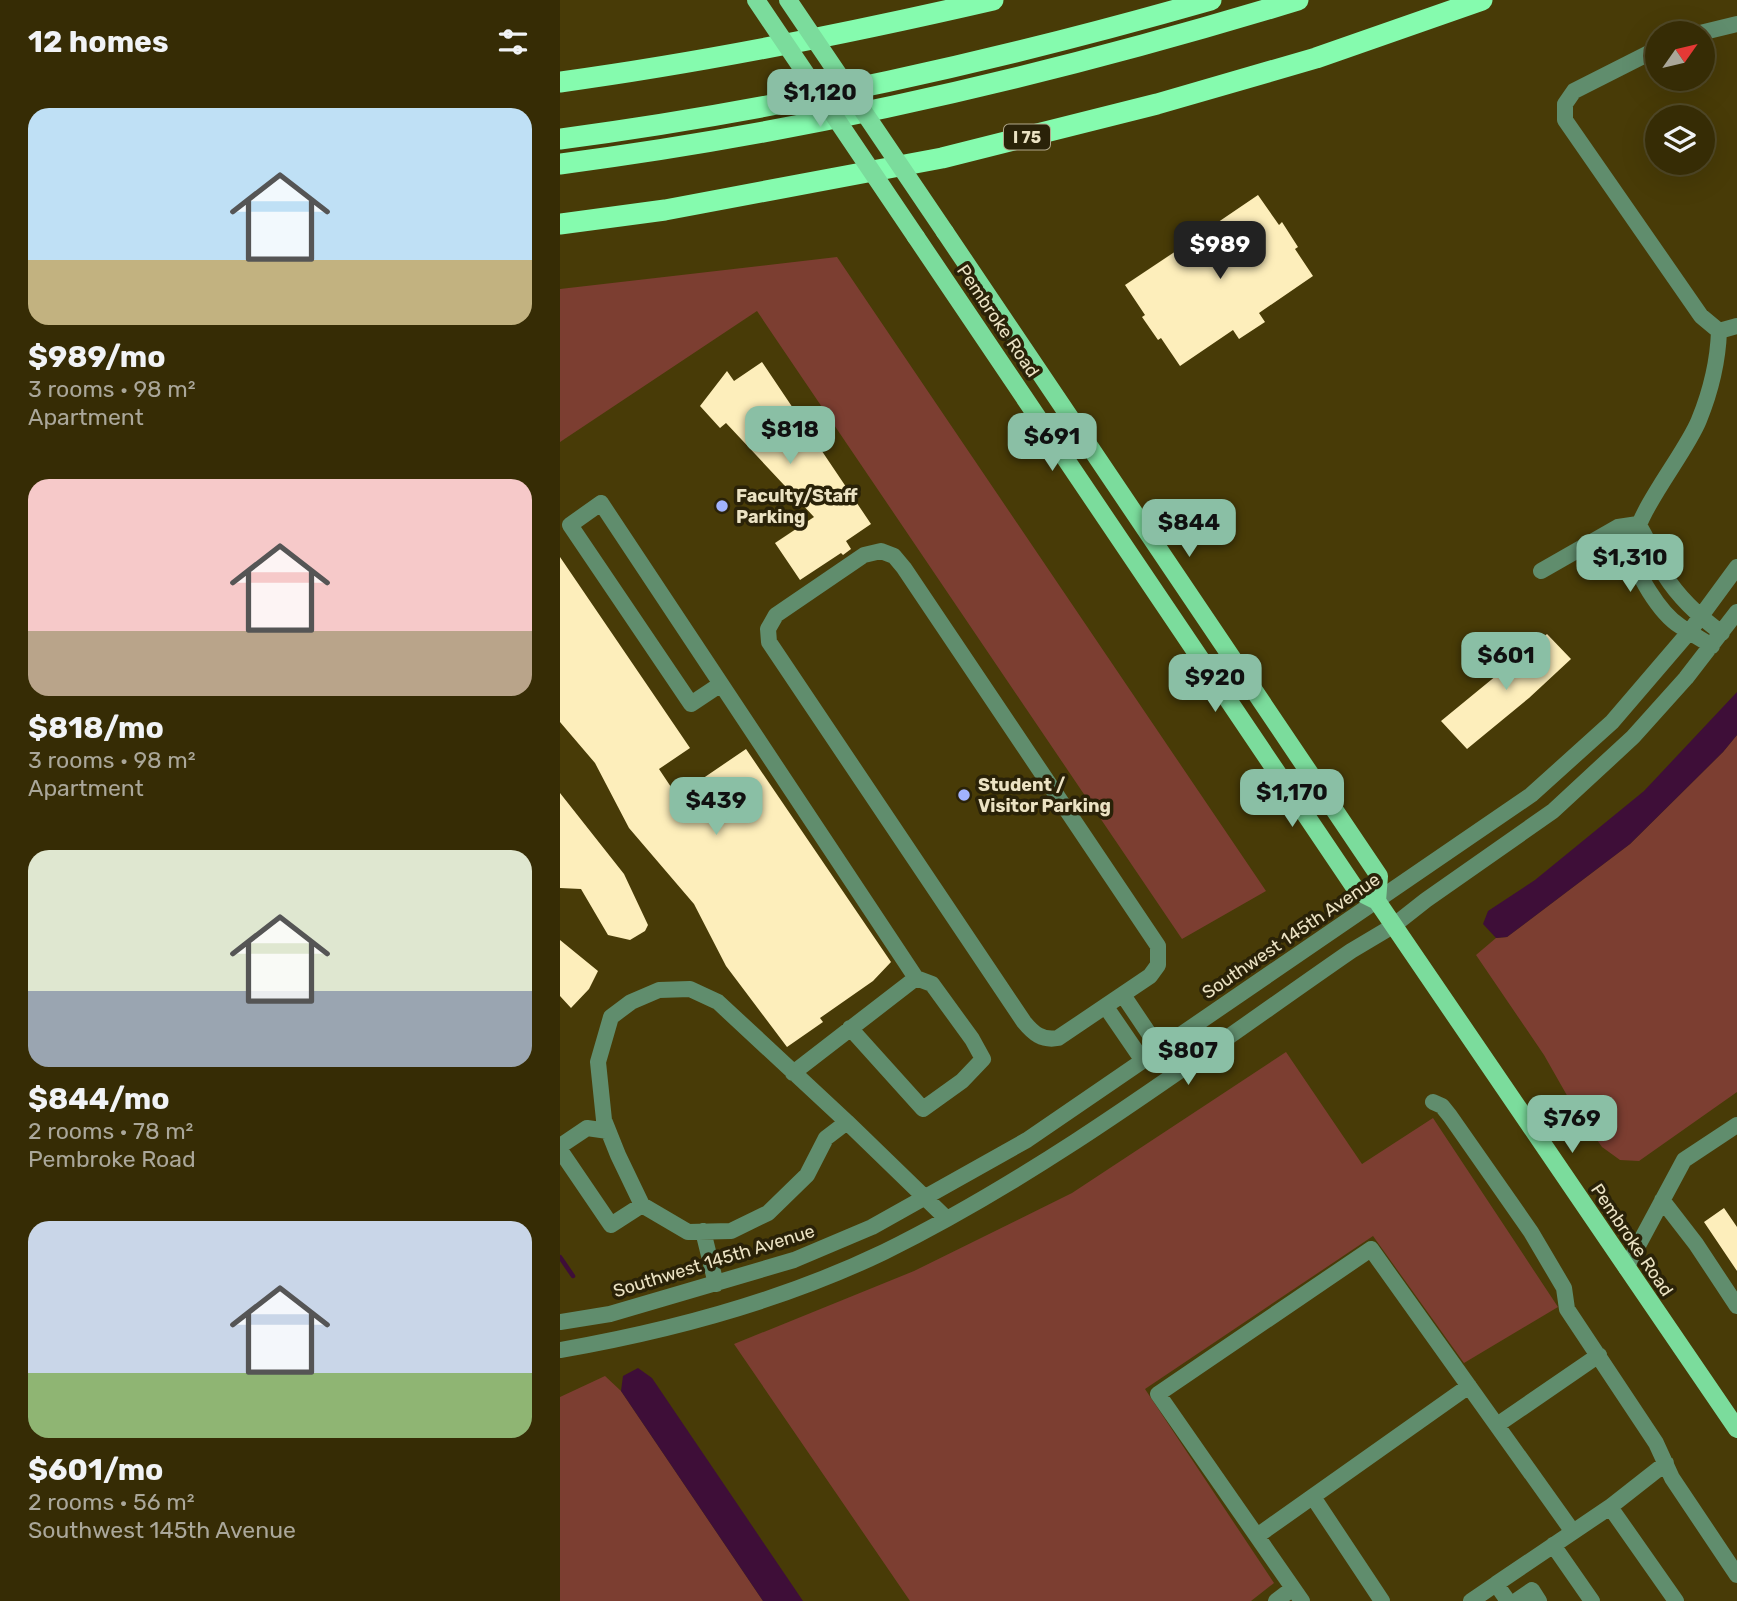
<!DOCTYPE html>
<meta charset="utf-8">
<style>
:root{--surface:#362c05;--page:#3d340f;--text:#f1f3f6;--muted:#aaa79a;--line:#504827;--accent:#8abfa5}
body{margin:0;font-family:Rubik,sans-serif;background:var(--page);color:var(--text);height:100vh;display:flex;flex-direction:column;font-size:26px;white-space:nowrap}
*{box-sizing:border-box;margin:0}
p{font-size:23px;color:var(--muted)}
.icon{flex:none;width:38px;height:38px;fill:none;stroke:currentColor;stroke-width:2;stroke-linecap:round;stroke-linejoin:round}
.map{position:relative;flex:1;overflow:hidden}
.panel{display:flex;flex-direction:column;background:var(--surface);width:560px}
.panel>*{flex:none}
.needle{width:46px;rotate:56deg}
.tools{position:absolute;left:1085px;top:21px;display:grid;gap:14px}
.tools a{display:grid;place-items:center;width:70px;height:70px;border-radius:50%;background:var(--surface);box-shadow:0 7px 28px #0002,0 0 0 2px var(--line);font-size:35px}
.price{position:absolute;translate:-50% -60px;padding:0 16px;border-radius:14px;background:var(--accent);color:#111;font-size:23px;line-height:46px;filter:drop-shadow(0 2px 4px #0008)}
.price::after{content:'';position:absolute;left:50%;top:42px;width:21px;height:16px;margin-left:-10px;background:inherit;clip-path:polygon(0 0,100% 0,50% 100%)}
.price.active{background:#222;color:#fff}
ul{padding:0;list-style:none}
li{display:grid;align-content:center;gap:14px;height:371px;padding:0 28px}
li span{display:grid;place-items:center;height:217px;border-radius:21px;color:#555}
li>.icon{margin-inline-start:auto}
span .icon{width:126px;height:126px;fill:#fffc;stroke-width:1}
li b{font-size:30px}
h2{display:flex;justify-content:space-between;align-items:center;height:84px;padding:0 28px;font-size:30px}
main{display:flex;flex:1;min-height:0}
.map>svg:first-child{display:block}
.green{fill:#7c3e31}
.water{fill:#3e0e38}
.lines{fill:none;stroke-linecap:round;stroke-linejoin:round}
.stream{stroke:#3e0e38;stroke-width:4.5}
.building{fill:#fdeebb}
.minor{stroke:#608d6d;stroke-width:16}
.major{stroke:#7bdc9c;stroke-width:18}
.highway{stroke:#85fbae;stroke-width:21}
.major-bridge{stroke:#7bdc9c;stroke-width:18}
.poi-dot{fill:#a1b3fd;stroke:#2a2208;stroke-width:2.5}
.labels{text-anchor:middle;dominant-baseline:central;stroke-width:7;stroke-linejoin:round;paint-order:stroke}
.shield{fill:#2a2208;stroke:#b1a88b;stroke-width:2}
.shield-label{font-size:16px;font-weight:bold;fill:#ebe2c3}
.street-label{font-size:18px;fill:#ebe2c3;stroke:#2a2208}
.poi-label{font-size:18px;font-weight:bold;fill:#ebe2c3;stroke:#2a2208;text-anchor:start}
</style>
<main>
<section class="panel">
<h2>12 homes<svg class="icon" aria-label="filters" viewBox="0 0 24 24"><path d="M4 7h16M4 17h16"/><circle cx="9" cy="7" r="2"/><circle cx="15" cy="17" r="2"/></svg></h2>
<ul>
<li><span style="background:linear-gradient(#bfe0f5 70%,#c2b280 0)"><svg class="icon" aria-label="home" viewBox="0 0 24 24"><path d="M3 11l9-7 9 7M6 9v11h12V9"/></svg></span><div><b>$989/mo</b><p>3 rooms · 98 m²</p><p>Apartment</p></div></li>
<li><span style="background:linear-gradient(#f6c9c9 70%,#b9a48a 0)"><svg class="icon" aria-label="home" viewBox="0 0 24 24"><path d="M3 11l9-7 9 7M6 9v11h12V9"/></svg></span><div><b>$818/mo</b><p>3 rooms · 98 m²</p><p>Apartment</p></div></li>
<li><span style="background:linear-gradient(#dfe7d0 65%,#9aa5b1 0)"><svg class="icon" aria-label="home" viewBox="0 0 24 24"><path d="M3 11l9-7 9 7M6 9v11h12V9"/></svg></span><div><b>$844/mo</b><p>2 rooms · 78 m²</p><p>Pembroke Road</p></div></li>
<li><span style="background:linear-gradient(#c9d6e8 70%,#8fb573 0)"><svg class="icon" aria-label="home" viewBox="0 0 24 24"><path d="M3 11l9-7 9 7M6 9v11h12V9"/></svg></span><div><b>$601/mo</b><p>2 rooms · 56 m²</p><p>Southwest 145th Avenue</p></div></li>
</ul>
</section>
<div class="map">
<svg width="1177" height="1601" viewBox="0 0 1177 1601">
<rect width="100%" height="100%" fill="#483b07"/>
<path class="green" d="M277 257 706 891 622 939 197 311 0 442V289Z
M1177 735V1092L1079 1161 1060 1160 1042 1147 1013 1106 984 1055 916 955 936 938 947 937 1070 844 1163 752Z
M726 1052 802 1164 873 1118 998 1307 904 1363 813 1236 585 1389 714 1583 691 1601H350L174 1344 354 1271 512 1193Z
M45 1376 61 1391 203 1601H0V1397Z"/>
<path class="water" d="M1177 692V735L1163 752 1070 844 947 937 936 938 923 924 928 911 975 880 1084 791Z
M78 1368 92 1378 243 1601H203L61 1391 63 1376Z"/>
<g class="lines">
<path class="stream" d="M0 1257 13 1276"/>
</g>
<path class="building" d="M698 195 719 225 722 222 738 247 735 249 753 276 699 313 705 322 679 339 673 330 620 366 601 338 598 340 582 317 585 315 565 285 619 249 616 246 643 228 645 231Z
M202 362 311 524 286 541 291 549 283 555 281 553 240 580 215 543 254 517 166 423 160 428 140 406 167 371 174 381Z
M0 557 130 748 99 769 117 796 186 749 331 962 313 981 260 1018 263 1022 227 1047 166 966 134 904 69 828 35 763 0 722Z
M987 634 1011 659 969 698 907 749 881 721Z
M0 793 64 874 88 925 85 931 70 940 48 935 21 889 0 888Z
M0 940 38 971 29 989 11 1008 0 996Z
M1164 1208 1177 1227V1271L1144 1222Z"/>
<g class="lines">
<path class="minor" d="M1140 33 1177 24
M1097 49 1014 91 1005 104V120L1141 316 1159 331
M1078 524C1089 540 1094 558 1104 574 1119 598 1138 616 1162 633
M321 551 334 556 344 568 598 946V965L590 976 498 1038C482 1041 473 1033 464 1022L209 642 208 629 216 615 304 555Z
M981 571 1058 527 1078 524
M1152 646C1141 639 1130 633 1120 626 1101 614 1073 572 1073 549 1073 515 1125 455 1139 420 1150 393 1158 360 1159 331L1177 326
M161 684 131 704 10 525 41 503 356 978
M563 995 600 1050
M546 1007 583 1061
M233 1073 356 978 372 984 412 1039 423 1059 402 1081 363 1109 290 1028
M873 1102 882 1106 890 1116 971 1232 1004 1288 1007 1309 1096 1443 1112 1478 1177 1575
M287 1122 158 1002 130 989 99 990 71 1002 51 1017 38 1062 44 1120 58 1155 82 1205 128 1232 171 1231 208 1213 247 1175 266 1138 287 1122 387 1219
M0 1146 27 1128 48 1131
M0 1150 51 1225 82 1205
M1102 1200 1136 1244 1177 1306
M143 1231 156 1284
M1066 1268 1124 1160 1177 1125
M0 1322 50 1314 234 1260 312 1227 467 1140 971 795 1052 722 1130 631 1177 567
M0 1350C109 1331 224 1300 324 1252 490 1170 639 1056 791 951L833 926 866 900 993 811 1073 737 1126 678 1177 612
M937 1425 1039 1355
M753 1497 822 1601
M1050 1507 1116 1601
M697 1536 909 1386
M993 1545 1032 1601
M716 1601 733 1588
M742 1601 598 1394 811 1249 1013 1532
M911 1601 936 1584
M948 1601 936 1584 1050 1507 1106 1463
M956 1601 972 1590 979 1601"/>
<path class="major" d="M385 232 819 876 817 901
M356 237 797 891 817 901 1177 1429"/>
<path class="highway" d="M0 82C146 62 290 33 433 0
M0 139C220 110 438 61 651 0
M0 164C247 132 499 73 738 0
M0 224 105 210 382 158 597 104 756 58 922 0"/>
<path class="major-bridge" d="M196 0 356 237
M228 0 385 232"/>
</g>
<g class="poi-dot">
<circle cx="162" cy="506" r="7"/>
<circle cx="404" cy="795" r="7"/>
</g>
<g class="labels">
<rect class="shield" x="444" y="124.5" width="46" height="25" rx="5"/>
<g class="shield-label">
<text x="467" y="137">I 75</text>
</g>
<g class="street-label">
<text transform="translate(438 321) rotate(56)">Pembroke Road</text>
<text transform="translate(731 936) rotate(-34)">Southwest 145th Avenue</text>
<text transform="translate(1072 1240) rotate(56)">Pembroke Road</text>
<text transform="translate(154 1261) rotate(-17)">Southwest 145th Avenue</text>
</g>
<g class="poi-label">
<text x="176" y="496">Faculty/Staff<tspan x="176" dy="21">Parking</tspan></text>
<text x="418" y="785">Student /<tspan x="418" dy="21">Visitor Parking</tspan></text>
</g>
</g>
</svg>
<div class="tools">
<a><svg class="needle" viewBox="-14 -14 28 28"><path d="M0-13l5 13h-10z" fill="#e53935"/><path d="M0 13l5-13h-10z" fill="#aaa79a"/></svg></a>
<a><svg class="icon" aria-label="layers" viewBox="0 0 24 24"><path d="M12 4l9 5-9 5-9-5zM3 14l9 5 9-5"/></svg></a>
</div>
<b class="price" style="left:260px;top:129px">$1,120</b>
<b class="price active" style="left:660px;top:281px">$989</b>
<b class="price" style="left:230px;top:466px">$818</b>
<b class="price" style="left:492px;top:473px">$691</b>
<b class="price" style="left:629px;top:559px">$844</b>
<b class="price" style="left:1070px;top:594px">$1,310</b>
<b class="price" style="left:946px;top:692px">$601</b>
<b class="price" style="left:655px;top:714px">$920</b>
<b class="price" style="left:732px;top:829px">$1,170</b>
<b class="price" style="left:156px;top:837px">$439</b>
<b class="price" style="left:628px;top:1087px">$807</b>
<b class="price" style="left:1012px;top:1155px">$769</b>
</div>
</main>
